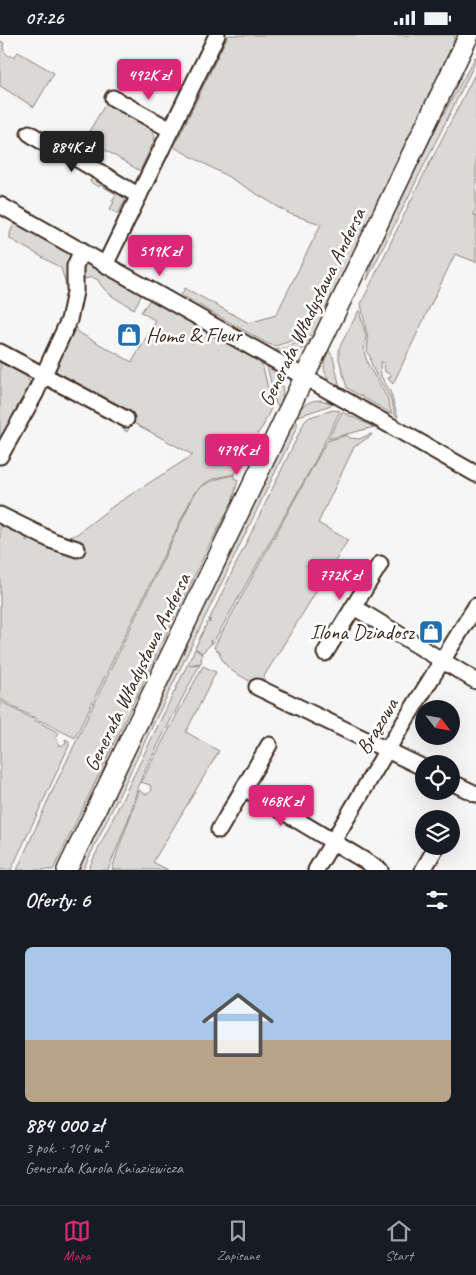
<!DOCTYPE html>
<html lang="pl">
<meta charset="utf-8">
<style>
:root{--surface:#171b24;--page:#20242c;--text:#f1f3f6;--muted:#9ea1a6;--line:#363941;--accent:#db2777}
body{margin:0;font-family:Caveat,sans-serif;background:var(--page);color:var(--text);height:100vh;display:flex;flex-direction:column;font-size:19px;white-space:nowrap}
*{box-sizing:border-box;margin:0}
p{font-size:16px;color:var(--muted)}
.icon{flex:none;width:28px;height:28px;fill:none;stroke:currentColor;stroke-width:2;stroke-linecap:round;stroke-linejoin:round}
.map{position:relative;height:835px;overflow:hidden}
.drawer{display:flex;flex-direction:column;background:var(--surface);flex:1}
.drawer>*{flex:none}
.needle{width:32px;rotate:121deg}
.controls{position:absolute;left:415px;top:665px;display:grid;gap:10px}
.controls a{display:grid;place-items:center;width:45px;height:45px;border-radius:50%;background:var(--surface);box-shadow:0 5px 20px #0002;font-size:25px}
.price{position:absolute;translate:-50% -42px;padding:0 11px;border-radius:5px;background:var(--accent);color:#fff;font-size:16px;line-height:32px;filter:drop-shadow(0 1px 2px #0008)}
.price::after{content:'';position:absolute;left:50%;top:30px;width:15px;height:11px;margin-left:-8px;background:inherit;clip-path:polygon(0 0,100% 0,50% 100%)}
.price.selected{background:#222;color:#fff}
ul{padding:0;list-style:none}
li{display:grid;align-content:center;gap:10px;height:265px;padding:0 25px}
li+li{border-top:1px solid var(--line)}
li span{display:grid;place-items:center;height:155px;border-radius:8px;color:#555}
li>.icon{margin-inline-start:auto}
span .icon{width:90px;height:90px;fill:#fffc;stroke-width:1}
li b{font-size:21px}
h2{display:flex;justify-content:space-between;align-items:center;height:60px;padding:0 25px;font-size:21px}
.status{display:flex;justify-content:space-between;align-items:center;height:35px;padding:0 25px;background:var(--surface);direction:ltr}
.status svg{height:14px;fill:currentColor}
.tabs{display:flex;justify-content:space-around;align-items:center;height:70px;border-top:1px solid var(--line);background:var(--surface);font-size:14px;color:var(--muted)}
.tabs a{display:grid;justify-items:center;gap:2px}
.tabs .selected{color:var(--accent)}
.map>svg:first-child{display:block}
.green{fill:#dbd9d6;stroke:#8b827a}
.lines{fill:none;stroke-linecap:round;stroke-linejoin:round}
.minor-casing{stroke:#3b2a1e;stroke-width:19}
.major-casing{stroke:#3b2a1e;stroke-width:22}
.minor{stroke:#fff;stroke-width:15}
.major{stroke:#fff;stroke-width:19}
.labels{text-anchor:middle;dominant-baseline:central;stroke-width:5;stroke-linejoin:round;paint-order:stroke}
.street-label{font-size:21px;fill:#3b2a1e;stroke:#fff}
.poi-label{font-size:21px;fill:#3b2a1e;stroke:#fff;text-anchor:start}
</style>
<div class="status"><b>07:26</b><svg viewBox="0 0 49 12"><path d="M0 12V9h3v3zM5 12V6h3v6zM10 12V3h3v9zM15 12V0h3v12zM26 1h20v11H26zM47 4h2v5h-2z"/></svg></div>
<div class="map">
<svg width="476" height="835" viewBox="0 0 476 835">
<rect width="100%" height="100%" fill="#f7f6f6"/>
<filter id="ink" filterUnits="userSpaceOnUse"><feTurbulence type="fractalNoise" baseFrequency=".02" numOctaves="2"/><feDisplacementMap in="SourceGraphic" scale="10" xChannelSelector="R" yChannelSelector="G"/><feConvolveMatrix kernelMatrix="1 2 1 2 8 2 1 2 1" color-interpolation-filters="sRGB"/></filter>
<g filter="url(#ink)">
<path class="green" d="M228 0H455L452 12 313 301 308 300 276 311 268 309 181 260 185 253 249 288 276 280 321 189 290 179 227 141 174 112Z
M0 6 4 8C2 14 4 17 9 21H15L18 17 54 38 34 72 0 51Z
M476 21V26L367 245 373 222 439 87Z
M476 37V174L473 179 476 181V227L455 219 393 349 389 345 388 343 391 342 390 339 385 337 384 328 380 327 381 341 390 356 398 382 395 380C393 373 392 367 389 361 383 349 370 335 370 321L367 318 368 305 361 269 417 153Z
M106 68 152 92 155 104 140 136 85 103Z
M93 139 128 160 118 179 110 174 114 167 112 166 116 159 100 150 99 152 90 147Z
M18 188 71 218 73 221 68 256 61 233 10 204V198L14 189Z
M85 225 138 256 141 261 134 274C121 266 105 260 98 245L92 242 86 244 82 242V229Z
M153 265 260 327 263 332 272 371 263 391 248 412 235 439C215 443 205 444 193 460L75 703 13 672 0 663V482L28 495 26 506H30L32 497 66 504 77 499 113 471 193 420 132 387 127 397 124 395C128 386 125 378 119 371L65 345 56 336 57 328 74 291 77 293 76 296 132 327 156 286 141 277 149 266Z
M359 275 366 301 364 317 369 332 387 362 392 379 347 353 339 324V313Z
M307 305 311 306C301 319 288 324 273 316Z
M328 314 333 322 340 353C323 343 321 333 328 314Z
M0 325C15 333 32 337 30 356L0 409Z
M267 331C282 342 287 355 279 372L276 369Z
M321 365 334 369 299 381 296 380C301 370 310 365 321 365Z
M333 375 340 376 313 430 213 608 211 609 210 605 211 609 202 618 195 613 209 584 210 588V583L305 386 310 382Z
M342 377 374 392 328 404Z
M294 385 297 387V392L83 835H76Z
M371 399 372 400 354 412 318 488 348 505 258 651 232 636 224 628 219 618H221L214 613 215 610 327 406 347 400 350 403 359 404Z
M234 440V443L238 445 232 467 207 515 53 835H17L49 763 195 458C206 446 219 443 234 440Z
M195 614 202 619 201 628 189 630 200 629 147 731 138 751 130 780 108 835H88Z
M203 631 216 637 186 697 219 716 153 827 168 835H112C119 808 131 783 139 755L144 759H148L152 755 150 750 141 747Z
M0 665 10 672 59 698 56 702 59 711 66 709 65 704 69 706V711L11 835H0Z"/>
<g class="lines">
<defs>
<path id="minor" d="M113 63 171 95
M29 98 55 115 66 117 139 161
M0 170 476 439
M106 228 217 0
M0 317 126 384
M0 421 35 359 69 285 75 257V231L82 215
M0 480 53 506 77 514
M354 572 476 646
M325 618 380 529
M257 652 424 733
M451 747 476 759
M244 753 380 835
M219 795 269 710
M316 835 387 715 476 571
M423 835 437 811"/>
<path id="major" d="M67 835 469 0"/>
</defs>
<use href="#minor" class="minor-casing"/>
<use href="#major" class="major-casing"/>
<use href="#minor" class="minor"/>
<use href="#major" class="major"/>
</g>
</g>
<defs>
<symbol id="shop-square" viewBox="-11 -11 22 22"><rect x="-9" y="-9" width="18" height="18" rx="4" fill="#1f6fb2" stroke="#fff"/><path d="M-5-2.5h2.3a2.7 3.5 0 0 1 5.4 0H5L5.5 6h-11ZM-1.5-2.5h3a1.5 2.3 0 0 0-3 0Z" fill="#fff"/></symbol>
</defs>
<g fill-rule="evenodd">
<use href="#shop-square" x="115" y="286" width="28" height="28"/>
<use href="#shop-square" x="417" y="583" width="28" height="28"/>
</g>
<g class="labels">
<g class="street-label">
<text transform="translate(312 272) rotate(-64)">Generała Władysława Andersa</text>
<text transform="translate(137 637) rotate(-64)">Generała Władysława Andersa</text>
<text transform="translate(377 691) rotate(-59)">Brązowa</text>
</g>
<g class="poi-label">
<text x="146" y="300">Home &amp; Fleur</text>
<text x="414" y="597" text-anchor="end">Ilona Dziadosz</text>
</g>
</g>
</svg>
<div class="controls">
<a><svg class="needle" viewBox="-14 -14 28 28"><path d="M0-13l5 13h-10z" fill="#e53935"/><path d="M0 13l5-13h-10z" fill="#9ea1a6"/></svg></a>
<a><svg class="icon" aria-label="locate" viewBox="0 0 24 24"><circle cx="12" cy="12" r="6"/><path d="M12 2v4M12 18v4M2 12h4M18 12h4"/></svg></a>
<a><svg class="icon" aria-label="layers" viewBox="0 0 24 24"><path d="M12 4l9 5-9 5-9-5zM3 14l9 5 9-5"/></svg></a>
</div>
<b class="price" style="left:149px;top:66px">492K zł</b>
<b class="price selected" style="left:72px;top:138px">884K zł</b>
<b class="price" style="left:160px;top:242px">519K zł</b>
<b class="price" style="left:237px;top:441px">479K zł</b>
<b class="price" style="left:340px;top:566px">772K zł</b>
<b class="price" style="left:281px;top:792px">468K zł</b>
</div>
<section class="drawer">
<h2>Oferty: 6<svg class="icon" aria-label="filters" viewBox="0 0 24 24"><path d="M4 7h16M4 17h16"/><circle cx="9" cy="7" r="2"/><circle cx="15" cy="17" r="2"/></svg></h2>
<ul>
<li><span style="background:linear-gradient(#a9c7e8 60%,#b9a48a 0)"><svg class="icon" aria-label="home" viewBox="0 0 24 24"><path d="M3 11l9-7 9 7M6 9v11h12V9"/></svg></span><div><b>884 000 zł</b><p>3 pok. · 104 m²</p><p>Generała Karola Kniaziewicza</p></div></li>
</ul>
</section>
<nav class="tabs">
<a class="selected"><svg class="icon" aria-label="map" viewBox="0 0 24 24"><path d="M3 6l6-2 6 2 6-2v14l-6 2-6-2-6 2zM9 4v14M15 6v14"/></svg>Mapa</a>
<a><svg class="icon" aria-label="saved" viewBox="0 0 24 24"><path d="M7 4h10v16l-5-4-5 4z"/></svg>Zapisane</a>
<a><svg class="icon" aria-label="home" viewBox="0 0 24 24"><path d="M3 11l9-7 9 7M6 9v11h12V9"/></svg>Start</a>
</nav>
